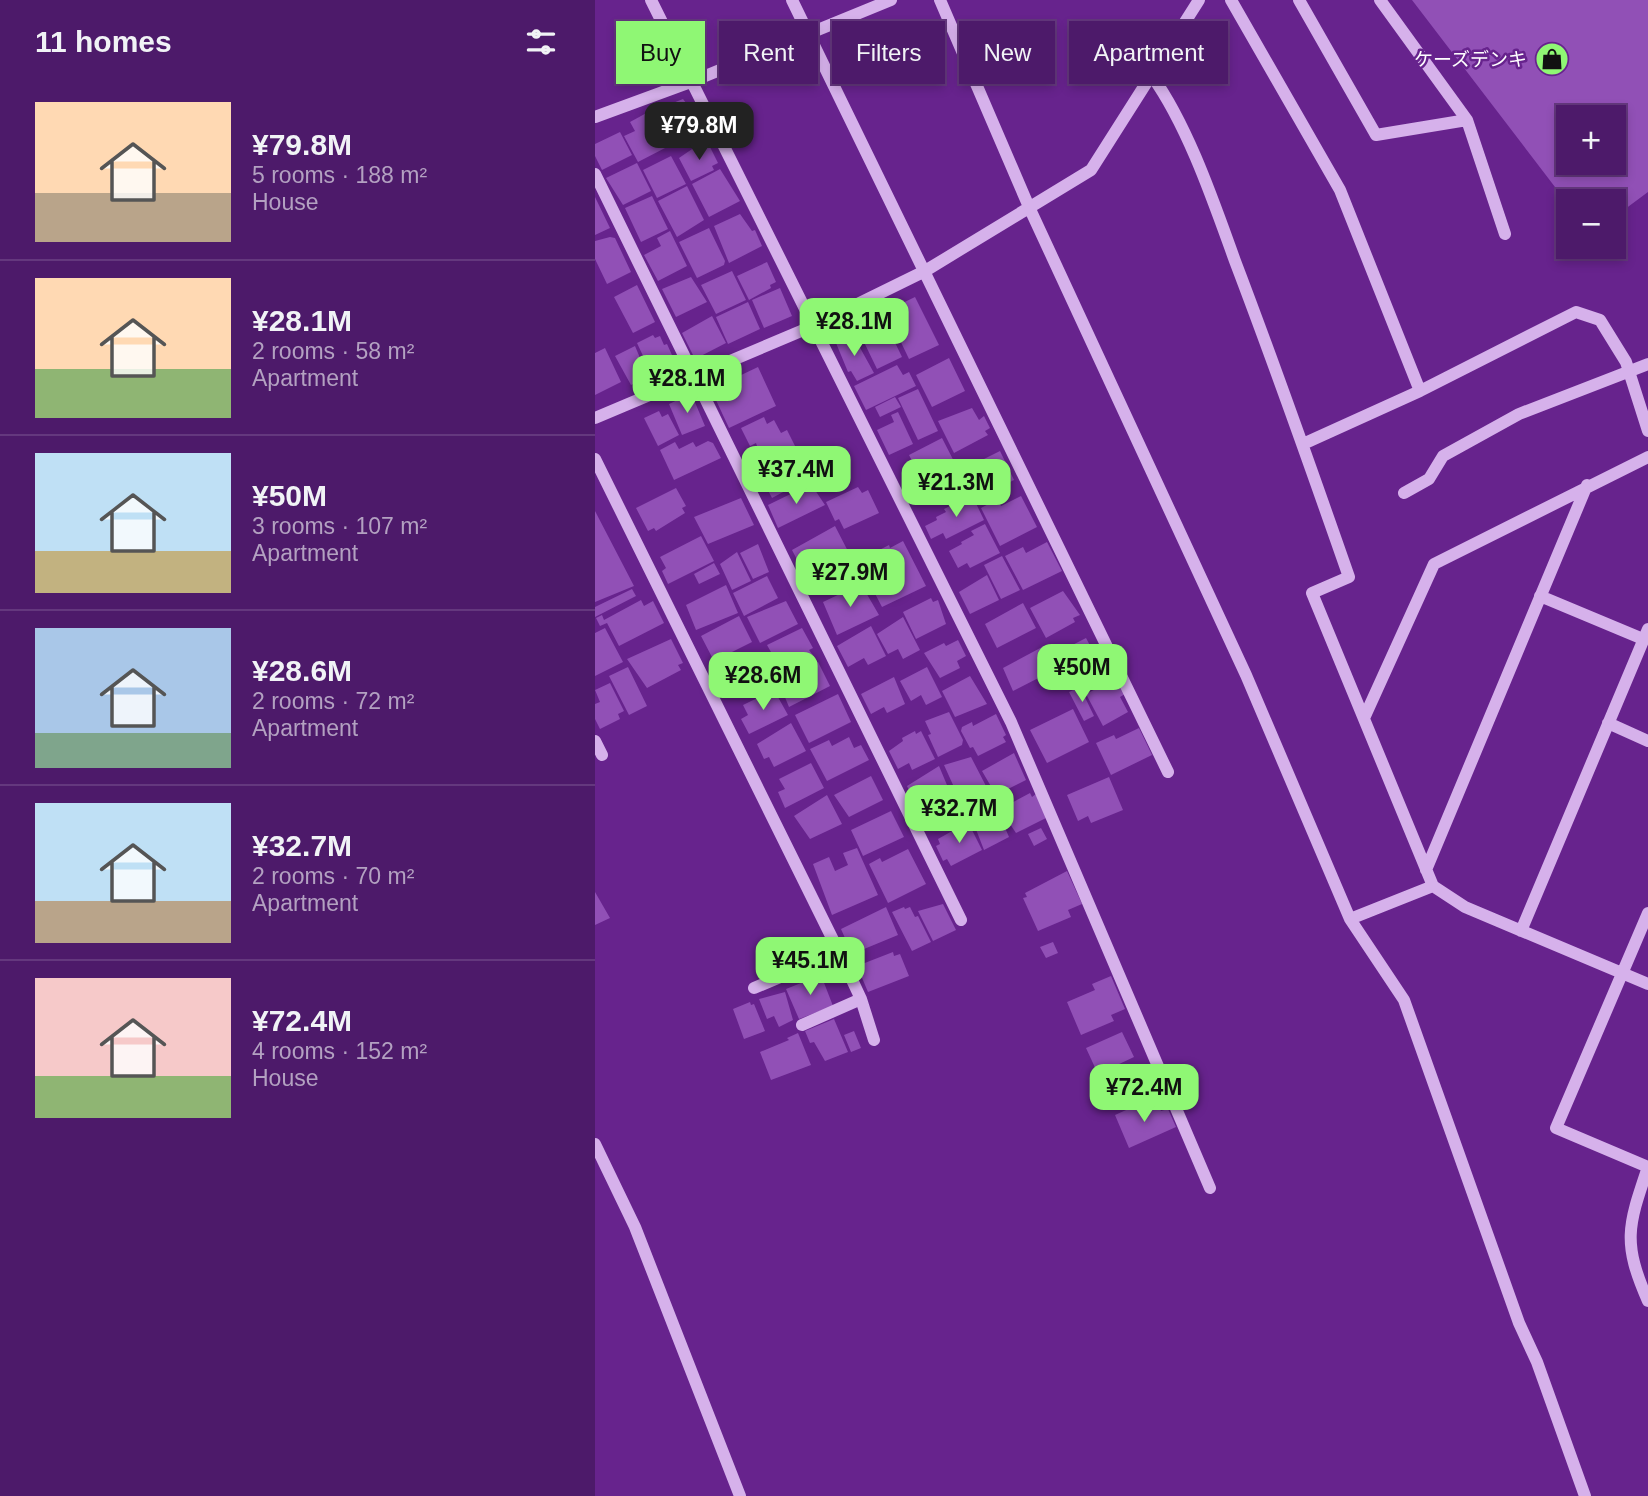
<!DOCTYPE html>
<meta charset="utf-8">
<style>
:root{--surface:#4d1a6a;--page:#572772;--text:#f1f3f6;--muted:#b3a1c1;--line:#64387e;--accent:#8ff774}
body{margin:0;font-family:Arial,"Noto Sans JP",sans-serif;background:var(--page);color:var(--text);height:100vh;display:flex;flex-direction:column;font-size:26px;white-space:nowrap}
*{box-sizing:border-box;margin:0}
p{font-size:23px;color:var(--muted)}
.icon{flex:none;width:38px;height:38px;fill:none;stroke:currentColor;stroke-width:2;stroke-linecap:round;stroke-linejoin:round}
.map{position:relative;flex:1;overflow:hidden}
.panel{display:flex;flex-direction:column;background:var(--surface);width:595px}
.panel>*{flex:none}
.top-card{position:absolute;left:21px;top:21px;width:665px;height:63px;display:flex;gap:14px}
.controls{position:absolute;left:961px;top:105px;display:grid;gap:14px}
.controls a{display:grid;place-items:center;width:70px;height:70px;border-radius:0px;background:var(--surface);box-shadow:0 4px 10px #0003,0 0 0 2px var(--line);font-size:35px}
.price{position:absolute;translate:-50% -60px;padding:0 16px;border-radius:14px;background:var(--accent);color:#111;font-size:23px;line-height:46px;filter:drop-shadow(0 2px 4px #0008)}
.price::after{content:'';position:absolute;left:50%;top:42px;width:21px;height:16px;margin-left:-10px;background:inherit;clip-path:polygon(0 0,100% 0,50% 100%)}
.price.on{background:#222;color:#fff}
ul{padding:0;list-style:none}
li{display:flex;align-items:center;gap:21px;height:175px;padding:0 35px}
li+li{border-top:2px solid var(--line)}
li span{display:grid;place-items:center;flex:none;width:196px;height:140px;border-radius:0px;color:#555}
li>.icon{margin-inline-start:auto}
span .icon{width:84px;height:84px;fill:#fffc;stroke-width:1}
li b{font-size:30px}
h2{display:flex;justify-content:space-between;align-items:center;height:84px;padding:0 35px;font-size:30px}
.chip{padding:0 24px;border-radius:0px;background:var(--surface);box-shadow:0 4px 10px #0003,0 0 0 2px var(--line);font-size:24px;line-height:63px}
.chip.on{background:var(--accent);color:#111}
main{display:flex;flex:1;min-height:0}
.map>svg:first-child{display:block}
.building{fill:#9150b6;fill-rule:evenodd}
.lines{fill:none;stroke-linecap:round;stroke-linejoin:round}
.minor{stroke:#d6b1eb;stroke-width:12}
.labels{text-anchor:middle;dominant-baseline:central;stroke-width:5;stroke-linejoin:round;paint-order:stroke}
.poi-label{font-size:19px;fill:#fff;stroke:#67238d;text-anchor:end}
</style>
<main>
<section class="panel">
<h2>11 homes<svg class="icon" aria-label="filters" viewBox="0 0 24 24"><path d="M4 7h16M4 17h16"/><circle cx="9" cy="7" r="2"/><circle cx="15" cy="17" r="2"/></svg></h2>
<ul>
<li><span style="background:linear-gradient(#ffd9b3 65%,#b9a48a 0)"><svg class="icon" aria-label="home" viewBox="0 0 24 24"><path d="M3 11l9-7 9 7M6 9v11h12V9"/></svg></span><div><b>¥79.8M</b><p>5 rooms · 188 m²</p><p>House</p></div></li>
<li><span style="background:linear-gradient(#ffd9b3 65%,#8fb573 0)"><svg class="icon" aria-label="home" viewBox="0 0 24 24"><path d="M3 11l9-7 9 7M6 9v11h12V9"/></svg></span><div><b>¥28.1M</b><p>2 rooms · 58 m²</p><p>Apartment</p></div></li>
<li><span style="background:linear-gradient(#bfe0f5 70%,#c2b280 0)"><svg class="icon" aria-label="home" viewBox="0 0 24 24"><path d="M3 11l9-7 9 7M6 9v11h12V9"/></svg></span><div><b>¥50M</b><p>3 rooms · 107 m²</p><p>Apartment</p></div></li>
<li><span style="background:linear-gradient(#a9c7e8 75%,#7fa58c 0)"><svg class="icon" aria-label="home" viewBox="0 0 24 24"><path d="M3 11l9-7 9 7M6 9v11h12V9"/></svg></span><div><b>¥28.6M</b><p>2 rooms · 72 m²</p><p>Apartment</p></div></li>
<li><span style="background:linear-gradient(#bfe0f5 70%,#b9a48a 0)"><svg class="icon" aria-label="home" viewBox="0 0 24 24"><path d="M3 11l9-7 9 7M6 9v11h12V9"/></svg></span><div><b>¥32.7M</b><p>2 rooms · 70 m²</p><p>Apartment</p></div></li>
<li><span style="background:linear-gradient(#f6c9c9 70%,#8fb573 0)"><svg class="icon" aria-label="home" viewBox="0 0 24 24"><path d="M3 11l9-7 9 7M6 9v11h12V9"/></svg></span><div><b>¥72.4M</b><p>4 rooms · 152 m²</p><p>House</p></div></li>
</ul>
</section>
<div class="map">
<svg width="1053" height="1496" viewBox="0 0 1053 1496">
<rect width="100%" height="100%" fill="#67238d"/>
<path class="building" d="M817 0H1053V192L1018 218V201H973V204ZM973 117H1018V163H973Z
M88 99 102 117 98 119 101 123 73 137 60 110Z
M57 110 74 142 70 144 72 147 43 162 29 136 40 131 35 122Z
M25 132 37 155 7 170 0 156V144Z
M103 145 104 149 114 145 123 163 117 166 119 170 96 181 84 158Z
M76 156 91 184 62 198 48 170Z
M42 163 56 191 28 205 11 178Z
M125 169 145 201 114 217 97 184Z
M92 186 109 220 82 237 63 201Z
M57 196 73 229 46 242 30 208Z
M0 197 15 228 0 235Z
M145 214 157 231 160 230 167 246 134 263 119 226Z
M114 228 130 261 129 265 102 278 84 242Z
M75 231 92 266 63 281 49 255 66 246 62 238Z
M15 237 20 238 36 272 12 284 0 259V241Z
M172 262 181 282 175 285 176 288 154 300 142 276Z
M137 271 151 300 121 314 106 285Z
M96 277 112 302 81 317 67 289Z
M42 285 60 322 38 333 19 297Z
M185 288 197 316 169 328 157 300Z
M320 297 344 345 314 359 291 311Z
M153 302 165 329 133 344 121 317Z
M117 316 131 343 100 359 87 333Z
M292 326 307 357 282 369 267 338Z
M58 335 60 338 65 336 69 345 72 344 81 364 57 375 42 343Z
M258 335 279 373 262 381 256 371 253 372 241 343Z
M40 346 53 377 36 385 20 356Z
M10 348 26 382 0 395V353Z
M354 358 370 391 337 407 321 375Z
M302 365 308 375 314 372 321 386 271 410 259 386Z
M163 367 181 406 134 428 120 398 121 387Z
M323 389 343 431 323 440 303 398Z
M89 397 99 400 110 426 87 435 74 404Z
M300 397 306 407 285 417 280 407Z
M377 408 384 420 389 416 395 428 390 431 393 435 359 453 343 421Z
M64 411 67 417 73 414 84 435 63 446 49 418Z
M303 412 318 444 294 455 282 430 299 422 296 415Z
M169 417 172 424 179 420 186 433 192 430 202 450 160 471 150 452 162 446 161 443 155 446 146 428Z
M347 438 368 479 353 486 352 482 333 492 314 455Z
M113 441 118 443 126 458 79 480 65 450 80 442 84 449 98 442 101 447Z
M405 451 419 480 381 499 367 470Z
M201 453 214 478 177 498 164 473Z
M216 484 230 505 183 528 173 505Z
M263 487 267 493 273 490 284 513 249 529 244 519 240 521 231 502Z
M81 488 91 506 87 508 90 513 61 531 59 528 53 531 41 508Z
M377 495 389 520 351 539 348 533 336 539 330 526 342 520 341 517 351 512 349 509Z
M426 496 442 527 405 546 386 508 403 499 406 506Z
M146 498 159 525 113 544 99 517Z
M0 511 39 586 0 602Z
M390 524 405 553 375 568 372 563 363 568 354 551 367 544 366 542 379 535 376 531Z
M240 526 258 561 214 583 197 550Z
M106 536 119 561 73 584 67 571 71 568 65 557Z
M308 541 331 586 287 607 263 561 294 545 295 548Z
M452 542 467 571 428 590 410 556 428 547 431 553Z
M163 544 174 572 158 579 145 553Z
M142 552 156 581 137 590 125 564Z
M407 556 425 590 406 599 389 565Z
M119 563 125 574 104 584 99 574Z
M392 575 404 600 375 614 364 592Z
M172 576 183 598 149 616 138 593Z
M266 584 284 615 242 635 228 602Z
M131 585 143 613 101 630 91 605Z
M37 589 41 596 0 617V607Z
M468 591 485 615 478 618 480 622 451 638 435 608Z
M336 598 338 602 343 600 351 624 321 639 308 612Z
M46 600 49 606 58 601 69 623 24 646 12 623 5 626 1 618 7 615 9 620Z
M191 601 203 624 165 643 152 617Z
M428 603 441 628 402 648 390 624Z
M144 616 157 642 119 661 106 636Z
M308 617 325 650 308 659 303 649 293 654 282 634Z
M276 626 291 656 273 665 269 658 253 667 242 646Z
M10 628 28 662 0 676V633Z
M207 628 218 648 214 650 217 654 181 671 177 663 181 661 172 645Z
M491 638 506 666 478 680 460 654Z
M76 639 88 663 83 665 86 670 52 688 32 659Z
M363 640 371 656 362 661 365 668 345 678 329 653 349 643 351 646Z
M449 646 461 669 418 691 408 668Z
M162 652 174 678 138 694 127 672 129 669Z
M223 662 235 686 194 707 182 678 192 673 194 677Z
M33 667 52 706 34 715 14 676Z
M332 667 347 697 331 705 326 695 316 701 305 681Z
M375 676 392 704 360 717 347 691Z
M299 677 310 704 292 713 289 707 276 714 266 694Z
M518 680H523L530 694 525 697 533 712 508 726 491 694Z
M15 683 29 711 23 714 25 719 5 729 0 719V704L5 702 0 690Z
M485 687 499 716 489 721 474 692Z
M179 690 193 715 154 734 146 719 153 715 148 705Z
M243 694 256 722 214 743 200 715Z
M478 709 494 742 452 763 435 730Z
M354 712 368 740 367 745 343 757 333 735 336 734 330 721Z
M401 714 411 735 408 737 411 742 383 756 378 747 375 748 366 731 367 727 377 722 378 726Z
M196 723 211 751 179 767 174 757 169 759 162 744Z
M544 728 557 755 516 775 501 743 519 735 521 739Z
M320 731 321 734 326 731 340 759 317 770 314 763 303 769 294 751 308 741 307 738Z
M254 737 259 748 266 745 274 760 232 781 215 749 234 740 237 746Z
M419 753 431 780 401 795 387 771Z
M376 757 391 786 363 796 349 765Z
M216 763 229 788 190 808 183 792 190 789 184 779Z
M344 766 357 797 341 805 338 799 328 804 324 797 316 795 312 786Z
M276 776 288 800 254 817 239 795Z
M514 777 528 810 496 823 493 816 483 821 472 795Z
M395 793 414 837 389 850 375 814 386 808 382 800Z
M435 793 437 797 441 794 451 818 421 833 405 809Z
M232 795 247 824 215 839 199 816Z
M296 811 309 837 268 856 256 830Z
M373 822 387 850 356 866 352 859 348 861 341 846 345 844 343 839Z
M446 828 452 839 439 846 433 834Z
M262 848 283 895 237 915 218 864 234 857 240 871 253 865 248 853Z
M313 849 331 884 293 903 274 864 285 858 287 862Z
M472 871 487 904 473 910 476 917 443 931 428 898 432 897 430 893Z
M0 892 15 918 0 925Z
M348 904 361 930 338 941 323 911Z
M291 907 303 935 257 954 246 929Z
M309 907 310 909 315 907 320 917 323 916 336 942 317 951 297 912Z
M458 942 463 953 451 958 445 947Z
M298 952 299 956 305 954 314 976 273 992 262 966Z
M226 975 238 1006 204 1019 191 989Z
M516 976 530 1009 516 1015 519 1021 486 1035 472 1002 500 990 497 984Z
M190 992 198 1020 184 1027 179 1016 172 1019 164 999Z
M155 1002 156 1005 159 1004 170 1031 149 1039 138 1009Z
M239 1019 253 1052 230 1061 219 1042 215 1043 210 1031Z
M259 1031 266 1048 256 1052 249 1035Z
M527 1032 539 1057 503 1074 491 1048Z
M203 1033 216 1065 176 1080 165 1052 194 1040 192 1038Z
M542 1065 551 1087 515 1103 505 1081Z
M563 1104 566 1111 573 1109 581 1127 534 1148 520 1115 540 1106 541 1110 549 1106 551 1110Z"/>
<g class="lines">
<path class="minor" d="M56 0 416 722 615 1188
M197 0 573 772
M345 0 434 207 651 675 755 919 809 1000 924 1323 942 1362 990 1496
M636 0 745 190 825 391
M704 0 781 135 872 120
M785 0 872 120 910 234
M557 76C593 126 619 203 640 261 680 366 717 471 754 577L717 593 838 886
M0 117 98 81 296 0
M0 174 366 920
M0 418 218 326 330 271 496 170 604 0
M708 444 825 391 981 312 1005 320 1031 362 1053 431
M0 459 244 952 266 999 279 1040
M809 493 834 479 848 456 924 414 1053 364
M945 596 1048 639
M770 716 839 564 1053 457
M1013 723 1053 741
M0 741 7 755
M831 870 992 485
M755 919 838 886 870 907 1053 984
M926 931 1053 629
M159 988 244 952
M207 1025 266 999
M0 1144 40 1227 145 1496
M1053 1167 961 1128 1053 913
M1053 1167C1033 1226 1027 1242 1053 1301"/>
</g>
<defs>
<symbol id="shop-disc" viewBox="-11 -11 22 22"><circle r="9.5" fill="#8ff774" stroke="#67238d"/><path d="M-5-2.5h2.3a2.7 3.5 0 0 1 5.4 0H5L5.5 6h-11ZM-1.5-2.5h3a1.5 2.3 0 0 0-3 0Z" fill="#111"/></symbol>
</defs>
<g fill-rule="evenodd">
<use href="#shop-disc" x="938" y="40" width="38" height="38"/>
</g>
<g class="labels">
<g class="poi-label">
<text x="932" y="59">ケーズデンキ</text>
</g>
</g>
</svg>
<div class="controls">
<a>+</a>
<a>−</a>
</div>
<b class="price on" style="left:104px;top:162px">¥79.8M</b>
<b class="price" style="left:259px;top:358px">¥28.1M</b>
<b class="price" style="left:92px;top:415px">¥28.1M</b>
<b class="price" style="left:201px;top:506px">¥37.4M</b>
<b class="price" style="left:361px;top:519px">¥21.3M</b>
<b class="price" style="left:255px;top:609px">¥27.9M</b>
<b class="price" style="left:487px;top:704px">¥50M</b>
<b class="price" style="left:168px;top:712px">¥28.6M</b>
<b class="price" style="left:364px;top:845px">¥32.7M</b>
<b class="price" style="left:215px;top:997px">¥45.1M</b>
<b class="price" style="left:549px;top:1124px">¥72.4M</b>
<div class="top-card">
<a class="chip on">Buy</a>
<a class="chip">Rent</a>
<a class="chip">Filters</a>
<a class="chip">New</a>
<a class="chip">Apartment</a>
</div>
</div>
</main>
